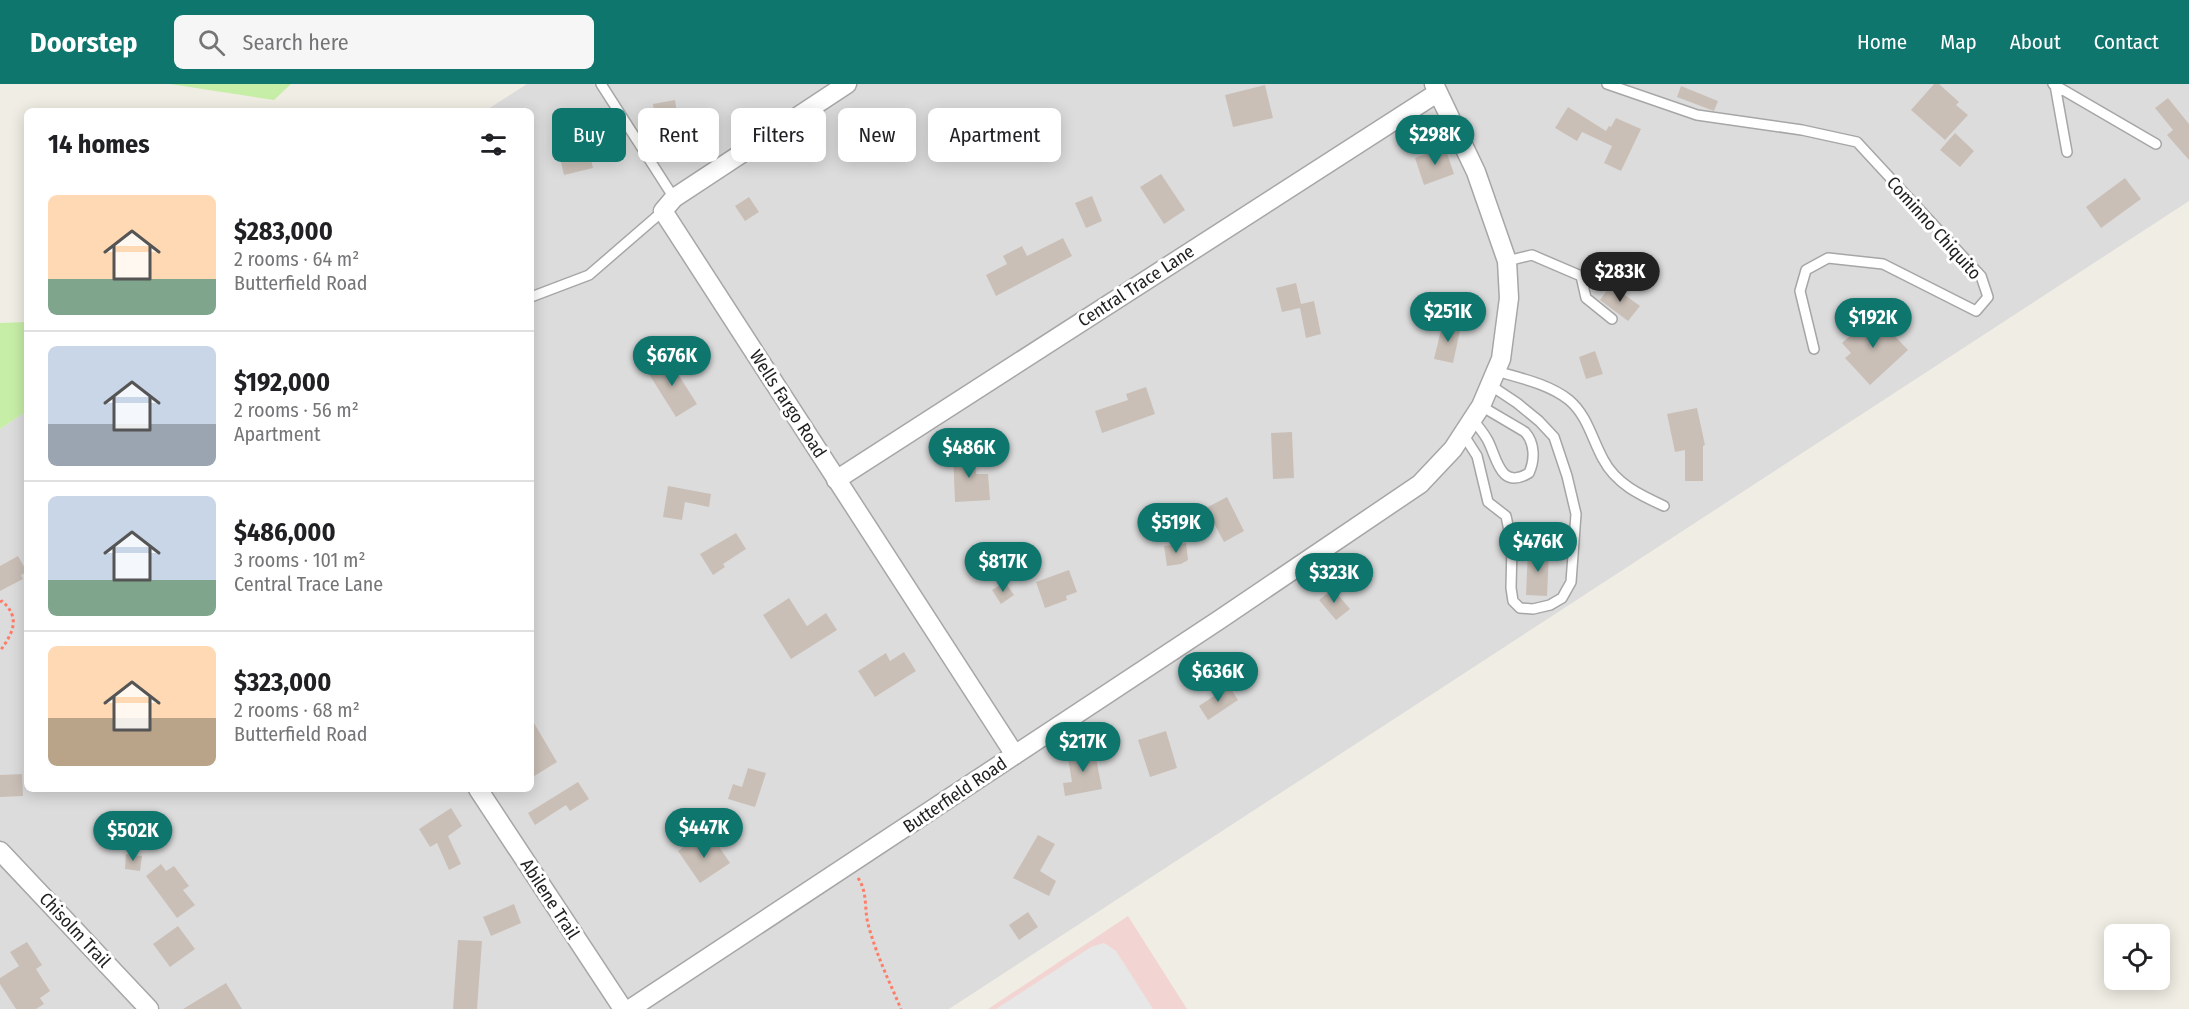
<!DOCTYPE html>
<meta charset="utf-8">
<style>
:root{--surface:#fff;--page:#f6f6f6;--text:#202124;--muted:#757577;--line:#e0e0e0;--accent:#0f766e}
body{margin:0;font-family:"Fira Sans Condensed",sans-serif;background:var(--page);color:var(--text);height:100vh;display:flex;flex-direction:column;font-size:22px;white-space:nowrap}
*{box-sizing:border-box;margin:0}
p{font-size:20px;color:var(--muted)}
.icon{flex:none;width:33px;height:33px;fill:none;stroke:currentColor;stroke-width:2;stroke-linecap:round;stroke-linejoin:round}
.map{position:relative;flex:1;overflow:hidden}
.details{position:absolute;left:24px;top:24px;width:510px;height:684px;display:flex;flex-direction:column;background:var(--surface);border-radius:9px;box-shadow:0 3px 15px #0003}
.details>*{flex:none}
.guide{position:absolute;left:552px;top:24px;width:570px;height:54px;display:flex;gap:12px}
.fabs{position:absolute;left:2104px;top:840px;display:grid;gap:12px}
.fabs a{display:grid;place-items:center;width:66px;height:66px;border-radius:9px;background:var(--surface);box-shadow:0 3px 15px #0003;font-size:30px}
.price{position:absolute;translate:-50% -51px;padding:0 14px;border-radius:21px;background:var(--accent);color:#fff;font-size:20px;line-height:39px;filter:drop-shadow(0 2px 3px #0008)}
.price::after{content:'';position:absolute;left:50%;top:36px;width:18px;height:14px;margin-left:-9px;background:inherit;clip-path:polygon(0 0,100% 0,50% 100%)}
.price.active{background:#222;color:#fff}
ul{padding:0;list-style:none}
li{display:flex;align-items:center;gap:18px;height:150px;padding:0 24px}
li+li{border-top:2px solid var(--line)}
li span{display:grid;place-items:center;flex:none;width:168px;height:120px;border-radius:9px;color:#555}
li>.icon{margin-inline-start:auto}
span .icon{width:72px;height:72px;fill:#fffc;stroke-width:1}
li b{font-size:26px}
h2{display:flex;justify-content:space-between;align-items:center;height:72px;padding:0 24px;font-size:26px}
.pill{padding:0 21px;border-radius:9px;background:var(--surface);box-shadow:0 3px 15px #0003;font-size:21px;line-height:54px}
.pill.active{background:var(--accent);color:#fff}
header{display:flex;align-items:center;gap:36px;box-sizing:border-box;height:84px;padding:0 30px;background:var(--accent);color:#fff}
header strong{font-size:28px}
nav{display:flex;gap:33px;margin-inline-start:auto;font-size:21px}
.search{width:420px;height:54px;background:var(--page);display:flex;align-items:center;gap:15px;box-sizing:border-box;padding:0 21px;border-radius:9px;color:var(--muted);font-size:22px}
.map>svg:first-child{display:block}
.residential{fill:#dddcdc}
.commercial{fill:#f2d5d2}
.grass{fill:#c7eea7}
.parking{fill:#e7e7e7}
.building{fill:#c9bfb7}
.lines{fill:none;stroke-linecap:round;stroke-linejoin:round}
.lane-casing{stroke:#a6a6a6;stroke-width:12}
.street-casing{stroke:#a6a6a6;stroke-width:21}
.path{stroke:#ff7c67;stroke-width:3;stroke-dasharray:3 3;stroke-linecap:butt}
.lane{stroke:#fff;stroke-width:9}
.street{stroke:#fff;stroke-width:18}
.labels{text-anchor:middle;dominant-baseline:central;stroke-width:6;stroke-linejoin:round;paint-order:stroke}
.street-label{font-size:18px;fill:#1f1f1f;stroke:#fff}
</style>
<header>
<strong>Doorstep</strong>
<div class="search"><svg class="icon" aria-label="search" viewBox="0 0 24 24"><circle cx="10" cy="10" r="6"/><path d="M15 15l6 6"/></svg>Search here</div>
<nav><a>Home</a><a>Map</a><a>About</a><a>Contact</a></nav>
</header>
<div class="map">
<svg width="2189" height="925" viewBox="0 0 2189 925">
<rect width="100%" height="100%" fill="#f0ede4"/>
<path class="residential" d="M527 0H2189V117L949 925H0V345L27 327V705H531V27H485Z"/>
<path class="commercial" d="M1128 832 1187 925H988Z"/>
<path class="grass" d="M170 0H291L274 16Z
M27 238V327L0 345V239Z"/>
<path class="parking" d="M1104 859 1116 867 1153 925H996L1091 863Z"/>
<path class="building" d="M1934 0H1939L1959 18 1956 21 1968 31 1945 56 1911 26Z
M1265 1 1273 34 1233 43 1225 11Z
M1681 2 1718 17 1714 27 1677 13Z
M2168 14 2189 40V76L2167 51 2173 46 2155 24Z
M675 16 682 63 659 66 653 20Z
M1568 23 1606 47 1609 42 1611 43 1616 34 1641 45 1621 87 1604 79 1612 62 1582 48 1577 57 1555 44Z
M581 35 593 84 564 91 556 57 561 55 557 41Z
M879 38 890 65 871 72 862 44Z
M1955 49 1974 67 1960 83 1940 66Z
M1445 63 1454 90 1424 101 1415 74Z
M1161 90 1185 126 1164 140 1140 103Z
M2125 94 2141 115 2101 144 2086 123Z
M1092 112 1102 137 1086 144 1075 119Z
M749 113 759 128 745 137 735 122Z
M1063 154 1072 172 996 212 986 191 1007 180 1003 172 1022 162 1027 172Z
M1296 199 1301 220 1314 217 1321 250 1306 254 1300 224 1282 228 1276 204Z
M1611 201 1640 222 1628 237 1600 216Z
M1874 230 1908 266 1870 301 1845 274 1851 269 1842 259Z
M1443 238 1461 242 1453 279 1434 275Z
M1595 267 1603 290 1586 295 1579 273Z
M667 273 697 320 676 333 647 287Z
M1146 303 1155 330 1102 349 1095 327 1128 316 1126 310Z
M1697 324 1705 361 1703 362V397H1685V366L1675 368 1667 330Z
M1292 348 1294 394 1273 395 1271 349Z
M975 367 976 390H988L990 416 955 418 953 368Z
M668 402 711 410 709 423 685 418 682 436 663 433Z
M1227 413 1244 447 1224 458 1206 424Z
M736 449 746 465 723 480 725 483 713 491 700 470Z
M1186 459 1188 476 1181 480 1167 482 1164 462Z
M1528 466 1549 467 1547 512 1526 511Z
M18 472 27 488 21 491 23 495 0 507V482Z
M1069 486 1077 508 1066 512 1067 516 1045 524 1036 498Z
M1005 498 1014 511 1001 520 992 506Z
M1333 505 1350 525 1336 536 1319 516Z
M789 514 807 542 826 529 837 546 791 575 763 531Z
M904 568 916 587 875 613 858 587 886 569 890 577Z
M1229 602 1238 616 1208 636 1199 622Z
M531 634 557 678 531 694Z
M1166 647 1177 684 1150 693 1138 656Z
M1094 664 1102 705 1065 712 1063 699 1072 698 1067 668Z
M748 684 766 689 755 723 728 715 733 700 742 703Z
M22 690 23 712 0 713V691Z
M578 698 589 715 570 727 566 721 535 741 528 729Z
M451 724 462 742 448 752 461 780 449 786 437 759 430 763 419 745Z
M1038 751 1055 760 1040 787 1056 797 1049 812 1013 794Z
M700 752 708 764 716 758 730 779 700 799 678 767Z
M126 770 142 772 140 787 125 785Z
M161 780 166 787 174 782 189 802 183 806 195 821 177 834 146 792Z
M514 820 521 839 491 852 483 833Z
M1028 828 1038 843 1019 856 1009 841Z
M178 842 195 865 170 883 153 860Z
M458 856 482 857 477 925H453Z
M27 858 42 881 36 885 50 907 40 914 44 920 36 925H16L0 900V894L19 882 10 868Z
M226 899 242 925H183Z"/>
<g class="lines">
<defs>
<path id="lane" d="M601 0 674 114
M1607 0 1697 31 1802 46 1857 58 1981 192 1988 213 1976 227 1883 180 1828 174 1806 186 1800 207 1814 265
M2053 0 2156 60
M2055 1 2067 68
M1507 177 1532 171 1581 192 1586 214 1612 235
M531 213 589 191 663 127
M1496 287C1520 294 1549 300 1569 316 1587 331 1592 355 1603 375 1616 400 1640 411 1664 422
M1473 336C1478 342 1483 348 1487 355 1497 372 1499 407 1529 389 1535 376 1535 359 1525 348L1481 322
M1463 350 1477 372 1488 418 1506 432 1512 461 1511 504 1513 517 1520 524 1533 525 1550 521 1562 514 1571 498 1576 430 1567 392 1554 353 1539 337 1517 319 1490 301"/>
<path id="street" d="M847 0 674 114 663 127 1015 671
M836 396 1437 9
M478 705 623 925
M0 767 149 925
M630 925 1219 536 1420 400 1453 365 1481 322 1501 275 1509 214 1507 177 1476 88 1434 0"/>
</defs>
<use href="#lane" class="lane-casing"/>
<use href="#street" class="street-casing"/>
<path class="path" d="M0 518 2 517C21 534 13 549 0 567
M858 794C868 809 864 824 868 840 876 870 889 897 901 925"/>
<use href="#lane" class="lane"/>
<use href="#street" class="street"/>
</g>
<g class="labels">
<g class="street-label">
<text transform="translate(1934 144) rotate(48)">Cominno Chiquito</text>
<text transform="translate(1136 202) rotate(-33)">Central Trace Lane</text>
<text transform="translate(788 320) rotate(57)">Wells Fargo Road</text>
<text transform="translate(955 711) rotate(-34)">Butterfield Road</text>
<text transform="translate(550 815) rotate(57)">Abilene Trail</text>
<text transform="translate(75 846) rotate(47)">Chisolm Trail</text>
</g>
</g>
</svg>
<div class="fabs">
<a><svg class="icon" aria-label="locate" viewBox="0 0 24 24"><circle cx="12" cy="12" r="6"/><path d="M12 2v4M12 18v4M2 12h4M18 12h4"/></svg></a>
</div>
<b class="price" style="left:1435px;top:82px">$298K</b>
<b class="price active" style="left:1620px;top:219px">$283K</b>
<b class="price" style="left:1448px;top:259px">$251K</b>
<b class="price" style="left:1873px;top:265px">$192K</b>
<b class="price" style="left:672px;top:303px">$676K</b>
<b class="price" style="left:969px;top:395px">$486K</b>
<b class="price" style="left:1176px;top:470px">$519K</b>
<b class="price" style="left:1538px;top:489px">$476K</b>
<b class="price" style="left:1003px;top:509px">$817K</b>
<b class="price" style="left:1334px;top:520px">$323K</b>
<b class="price" style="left:1218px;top:619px">$636K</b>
<b class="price" style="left:1083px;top:689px">$217K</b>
<b class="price" style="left:704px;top:775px">$447K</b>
<b class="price" style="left:133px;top:778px">$502K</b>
<div class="guide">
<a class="pill active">Buy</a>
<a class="pill">Rent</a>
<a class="pill">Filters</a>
<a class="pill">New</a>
<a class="pill">Apartment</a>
</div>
<section class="details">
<h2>14 homes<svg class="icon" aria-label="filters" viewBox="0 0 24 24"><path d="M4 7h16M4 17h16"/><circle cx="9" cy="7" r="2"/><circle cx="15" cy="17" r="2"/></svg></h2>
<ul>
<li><span style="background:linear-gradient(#ffd9b3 70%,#7fa58c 0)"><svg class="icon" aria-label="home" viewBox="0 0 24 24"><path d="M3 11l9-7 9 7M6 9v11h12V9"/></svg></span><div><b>$283,000</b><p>2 rooms · 64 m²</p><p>Butterfield Road</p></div></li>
<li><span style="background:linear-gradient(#c9d6e8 65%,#9aa5b1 0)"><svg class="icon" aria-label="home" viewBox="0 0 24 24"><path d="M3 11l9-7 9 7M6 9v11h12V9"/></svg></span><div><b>$192,000</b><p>2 rooms · 56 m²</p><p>Apartment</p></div></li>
<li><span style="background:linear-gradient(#c9d6e8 70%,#7fa58c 0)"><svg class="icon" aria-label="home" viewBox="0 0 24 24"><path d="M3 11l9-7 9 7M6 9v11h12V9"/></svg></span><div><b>$486,000</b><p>3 rooms · 101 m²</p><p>Central Trace Lane</p></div></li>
<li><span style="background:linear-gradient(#ffd9b3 60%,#b9a48a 0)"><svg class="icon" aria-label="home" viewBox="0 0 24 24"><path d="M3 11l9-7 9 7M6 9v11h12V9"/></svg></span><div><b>$323,000</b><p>2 rooms · 68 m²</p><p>Butterfield Road</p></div></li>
</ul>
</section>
</div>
